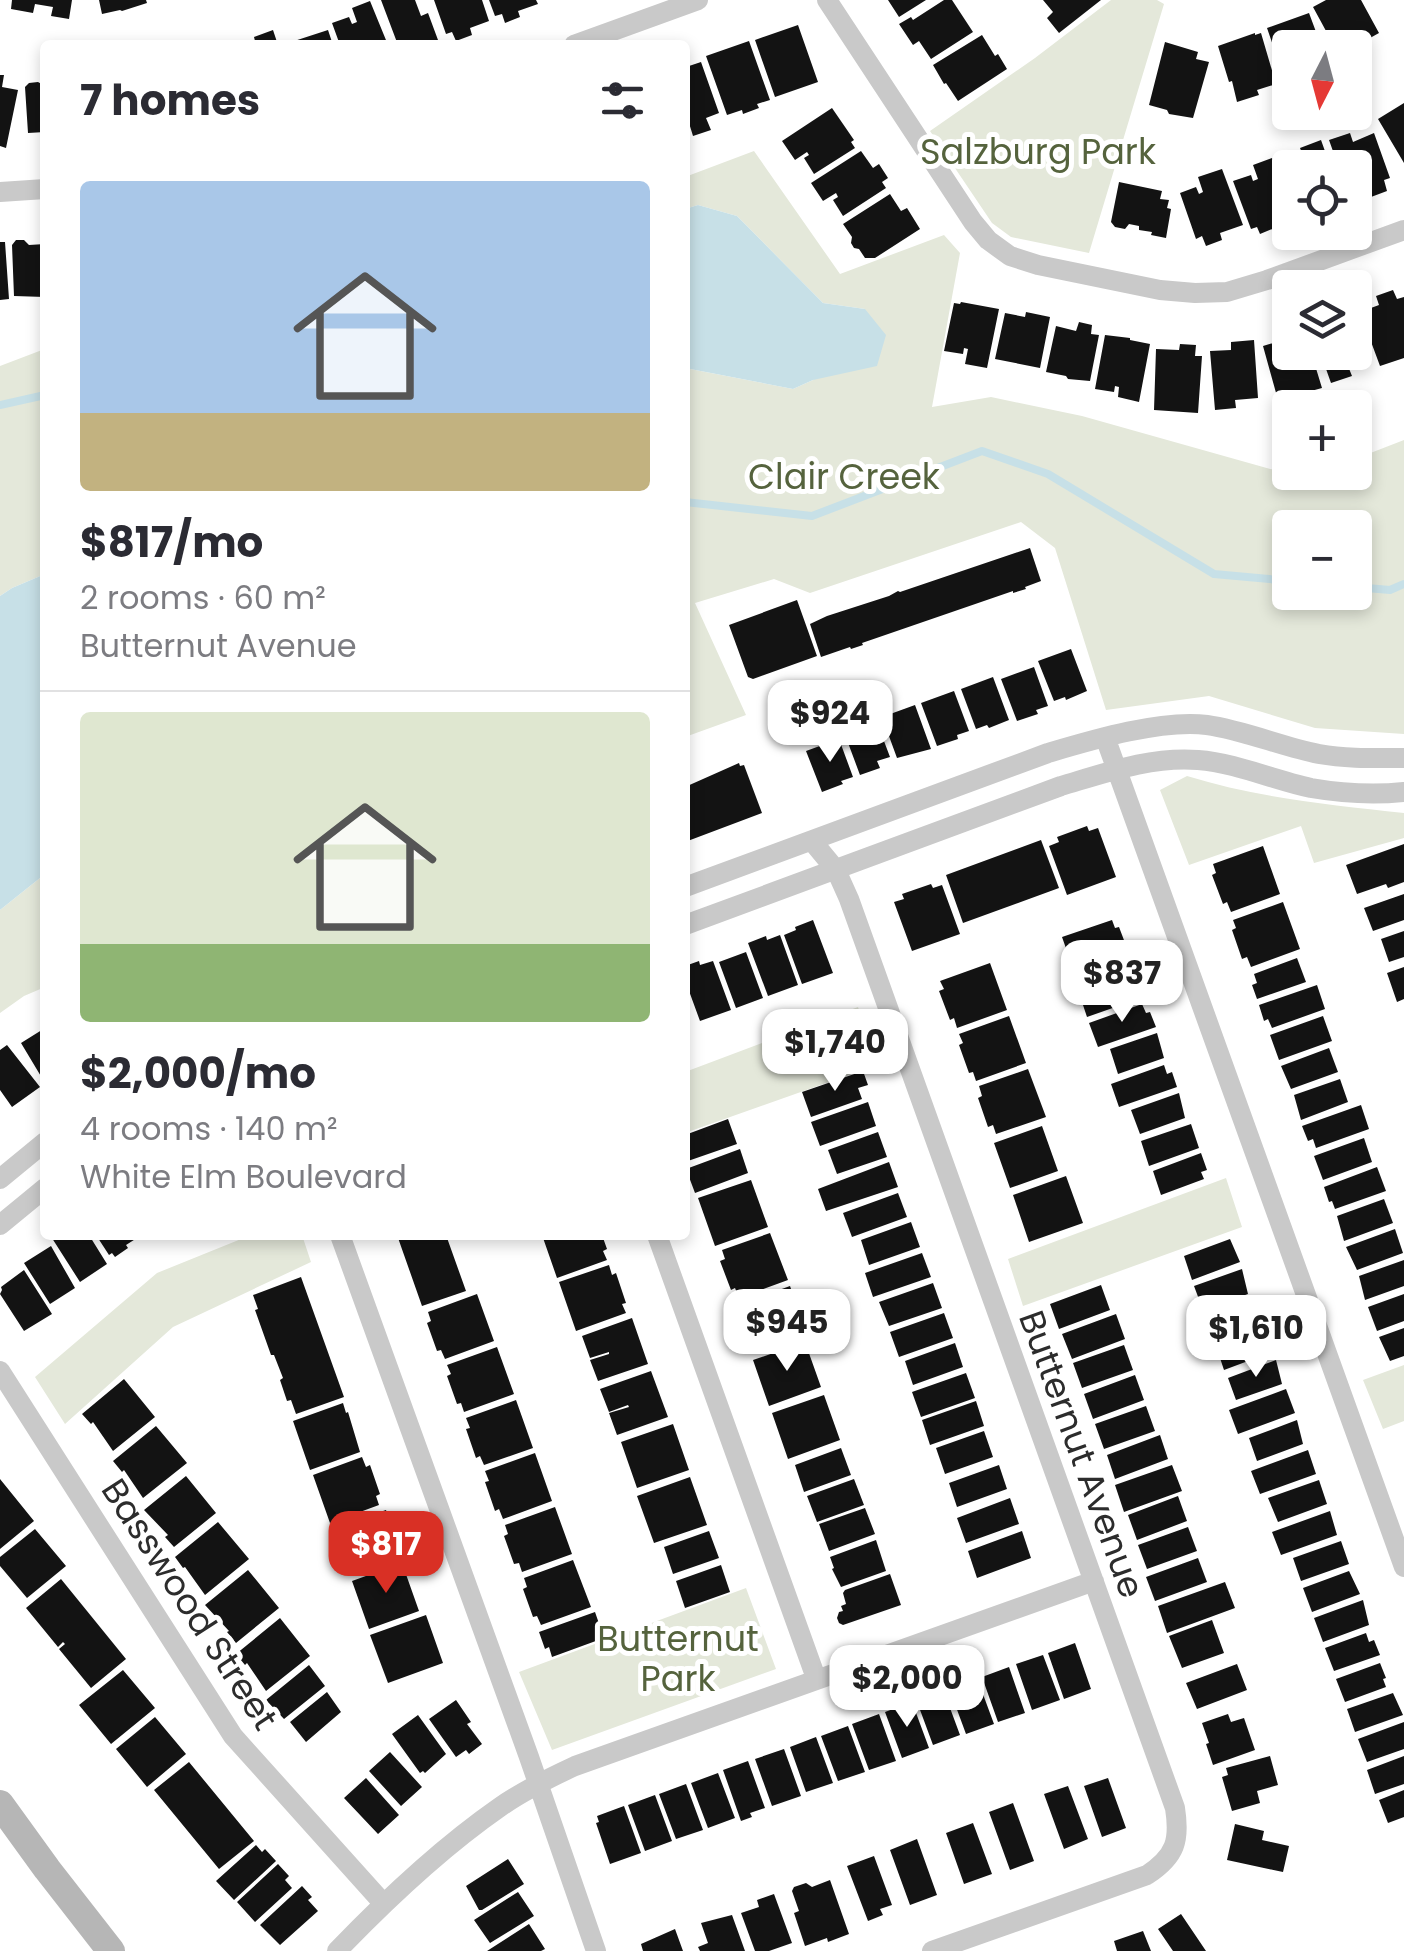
<!DOCTYPE html>
<meta charset="utf-8">
<style>
:root{--surface:#fff;--page:#f2f2f3;--text:#2b2b33;--muted:#7c7c81;--line:#e1e1e2;--accent:#d93025}
body{margin:0;font-family:Poppins,sans-serif;background:var(--page);color:var(--text);height:100vh;display:flex;flex-direction:column;font-size:38px;white-space:nowrap}
*{box-sizing:border-box;margin:0}
p{font-size:32px;color:var(--muted)}
.icon{flex:none;width:55px;height:55px;fill:none;stroke:currentColor;stroke-width:2;stroke-linecap:round;stroke-linejoin:round}
.map{position:relative;flex:1;overflow:hidden}
.details{position:absolute;left:40px;top:40px;width:650px;height:1200px;display:flex;flex-direction:column;background:var(--surface);border-radius:10px;box-shadow:0 5px 15px #0003}
.details>*{flex:none}
.needle{width:65px;rotate:186deg}
.buttons{position:absolute;left:1272px;top:30px;display:grid;gap:20px}
.buttons a{display:grid;place-items:center;width:100px;height:100px;border-radius:10px;background:var(--surface);box-shadow:0 5px 15px #0003;font-size:50px}
.price{position:absolute;translate:-50% -85px;padding:0 22px;border-radius:20px;background:#fff;color:#222;font-size:32px;line-height:65px;filter:drop-shadow(0 2px 5px #0008)}
.price::after{content:'';position:absolute;left:50%;top:60px;width:30px;height:22px;margin-left:-15px;background:inherit;clip-path:polygon(0 0,100% 0,50% 100%)}
.price.active{background:var(--accent);color:#fff}
ul{padding:0;list-style:none}
li{display:grid;align-content:center;gap:20px;height:530px;padding:0 40px}
li+li{border-top:2px solid var(--line)}
li span{display:grid;place-items:center;height:310px;border-radius:10px;color:#555}
li>.icon{margin-inline-start:auto}
span .icon{width:180px;height:180px;fill:#fffc;stroke-width:1}
li b{font-size:42px}
h2{display:flex;justify-content:space-between;align-items:center;height:120px;padding:0 40px;font-size:42px}
.map>svg:first-child{display:block}
.green{fill:#e4e8da;fill-rule:evenodd}
.water{fill:#c7e0e7}
.lines{fill:none;stroke-linecap:round;stroke-linejoin:round}
.stream{stroke:#c7e0e7;stroke-width:8}
.building{fill:#131313}
.street{stroke:#c9c9c9;stroke-width:20}
.secondary{stroke:#b6b6b6;stroke-width:28}
.labels{text-anchor:middle;dominant-baseline:central;stroke-width:10;stroke-linejoin:round;paint-order:stroke}
.park-label{font-size:35px;fill:#55633d;stroke:#fff}
.street-label{font-size:35px;fill:#2c2c2c;stroke:#fff}
</style>
<div class="map">
<svg width="1404" height="1951" viewBox="0 0 1404 1951">
<rect width="100%" height="100%" fill="#fff"/>
<path class="green" d="M1111 0H1157L1164 4 1089 253 1011 237 992 223 930 131 1035 58Z
M754 151 840 274 944 235 960 253 932 407 991 397 1082 416 1292 475 1302 472H1355V459L1404 440V734L1315 728 1209 696 1106 710 1055 548 1021 522 810 593 774 579 695 603 746 715 685 737V368L793 389 813 380 865 309 823 303 737 216 698 205 685 209V177ZM1290 528H1355V592H1290Z
M42 350H45V574L12 588 0 596V366Z
M1187 776C1258 798 1330 805 1404 813V838L1314 863 1301 826 1189 865 1160 790Z
M45 874V987L24 996 0 1013V910Z
M858 1007 877 1065 685 1133V1072Z
M1226 1178 1242 1227 1023 1306 1008 1259Z
M251 1235H302L311 1262 173 1327 65 1424 35 1377 157 1273Z
M1404 1365V1421L1383 1429 1363 1380Z
M746 1588 776 1669 552 1750 519 1672Z"/>
<path class="water" d="M698 205 737 216 823 303 865 309 886 335 877 366 813 380 793 389 685 368V209Z
M45 574V874L0 910V596L12 588Z"/>
<g class="lines">
<path class="stream" d="M0 405 45 395
M685 502 812 516 982 451 1048 474 1214 574 1290 581
M1355 587 1390 590 1404 584"/>
</g>
<path class="building" d="M12 0H72L69 19 51 16 53 7 35 4 33 13 11 9Z
M99 0H146L147 3 122 11 120 10 102 14Z
M381 0H415L421 16 428 13 438 40 423 45H398Z
M434 0H482L489 21 470 28 472 35 456 41 452 32 446 34Z
M489 0H536L538 4 518 11 520 17 505 23 502 14 495 16Z
M888 0H926L899 17Z
M944 0H952L973 32 931 59 919 41 913 45 899 24 911 17 913 20Z
M1043 0H1101L1059 33 1047 18 1053 12Z
M1326 0H1361L1379 33 1361 43 1363 47 1355 52V48H1338L1335 41 1332 42 1313 7Z
M370 1 388 45H340L332 23 349 17 352 24 357 22 352 8Z
M1309 13 1322 48H1290V78L1285 80 1267 28Z
M798 25 818 82 775 97 755 40Z
M273 30 278 45H245L255 41 254 37Z
M328 30 333 45H285V44Z
M1255 33V35L1261 33 1276 84 1257 90 1259 95 1237 102 1232 81 1229 82 1218 46Z
M982 35 995 56 998 54 1007 69 958 101 946 83 944 84 933 65Z
M749 41 770 100 757 104 759 108 743 114 742 110 727 115 706 56Z
M1165 42 1198 52 1196 59 1209 62 1193 118 1169 114 1167 110 1149 105Z
M701 62 719 113 706 118 711 130 693 136 689 123 685 125V70L686 67Z
M0 75H4L2 87 18 90 6 148 0 146Z
M38 82 45 86V132L28 133 25 87 29 83Z
M1404 103V163L1378 119Z
M832 108 854 140 851 142 855 148 814 174 804 158 809 155 807 152 795 160 782 141Z
M1350 133 1353 142 1374 133 1390 178 1384 180 1387 191 1371 197 1370 191 1355 196V168H1339L1329 140Z
M1321 140 1331 168H1290V183L1282 163 1299 157 1301 162 1305 161 1300 148Z
M861 151 873 168 879 164 888 178 882 182 886 188 843 216 833 200 838 197 836 193 823 201 811 183Z
M1272 158 1290 205V215L1274 221 1277 227 1260 234 1257 227 1251 229 1233 181 1251 175 1253 181 1258 179 1253 165Z
M1222 169 1243 225 1220 233 1222 240 1206 246 1202 236 1196 239 1180 193 1196 187 1199 194 1203 192 1198 177Z
M1119 182 1162 191 1160 199 1169 200 1167 208 1171 209 1166 238 1151 235 1152 232 1139 230V226L1129 224 1125 229 1115 227 1111 222Z
M890 194 901 211 907 208 920 229 875 258H865L859 249 854 248 851 243 852 237 843 224Z
M16 240H24L29 245 45 244V297L14 296 12 245Z
M0 242H5L9 299 0 300Z
M1393 290 1397 299 1404 297V358L1380 366 1360 312 1379 305 1376 296Z
M961 302 999 309 987 368 965 364 968 349 964 348 963 354 944 351 954 303 960 304Z
M1026 312 1050 317 1040 368 995 359 1005 313 1025 317Z
M1355 318 1371 359 1353 366 1351 359 1346 361 1352 376 1331 383 1320 352H1355Z
M1079 322 1092 325 1091 334 1099 335 1090 381 1068 379 1066 376 1046 372 1056 326 1076 331Z
M1290 328V352H1311L1322 388 1278 400 1263 346 1283 340 1280 330Z
M1105 335 1130 338V340L1150 344 1139 402 1118 397 1119 387 1115 386 1114 392 1095 389Z
M1254 340 1258 398 1235 400 1236 408 1215 410 1210 351 1231 350V342Z
M1180 344 1196 345 1195 356H1202L1198 413 1154 410 1156 349 1179 350Z
M1030 548 1041 581 1025 587 1026 589 1013 593V591L862 643 863 645 851 649 850 647 821 657 810 624 827 616 889 596 898 591 900 592Z
M797 600 817 656 753 679 748 677 729 625Z
M1071 649 1087 691 1066 700 1065 697 1054 701 1038 661Z
M1034 667 1048 706 1036 710 1038 714 1017 721 1001 679Z
M993 677 1009 720 989 728 987 725 976 729 961 689Z
M954 691 969 731 957 735 958 739 937 746 921 703Z
M915 705 931 749 897 758 882 717Z
M876 720 890 757 877 761 880 768 860 775 844 732Z
M839 739 853 777 841 781 843 784 822 792 806 751Z
M739 763 740 766 744 765 762 813 685 842V787Z
M1087 826 1089 831 1098 828 1116 877 1067 895 1049 846 1059 842 1057 837Z
M1041 840 1059 888 963 923 946 875Z
M1404 844V882L1388 888 1386 884 1357 894 1346 865Z
M1263 846 1280 894 1231 912 1227 902 1223 904 1212 875 1216 873 1213 864Z
M931 884 933 888 942 885 960 934 912 951 894 902 904 899 902 894Z
M1404 894V920L1373 931 1364 908Z
M1283 902 1300 949 1251 967 1247 957 1242 959 1232 930 1236 928 1233 920Z
M813 920 833 973 802 984 784 935 796 930 795 927Z
M1112 920 1115 928 1119 927 1130 956 1126 958 1129 967 1079 985 1062 937Z
M1404 931V957L1389 962 1381 939Z
M780 935 798 985 768 996 748 943 766 936 767 940Z
M746 952 763 998 736 1008 719 962Z
M1297 958 1306 982 1257 999 1252 985 1257 983 1254 974Z
M699 961 700 965 713 961 731 1010 700 1021 685 980V966Z
M990 963 1007 1010 957 1028 954 1018 950 1020 939 991 944 989 940 981Z
M1404 967V999L1397 1002 1387 973Z
M1136 973 1144 997 1087 1017 1079 993Z
M1317 985 1325 1009 1272 1028 1268 1019 1264 1021 1259 1005Z
M1142 1004 1146 1013 1150 1012 1156 1027 1098 1047 1089 1023Z
M1009 1016 1026 1063 976 1081 973 1072 969 1073 959 1045 963 1043 959 1034Z
M1323 1016 1332 1041 1279 1060 1270 1035Z
M45 1028V1083L21 1043Z
M1157 1033 1164 1058 1118 1074 1110 1049Z
M7 1045 40 1087 12 1107 0 1090V1050Z
M1329 1048 1338 1072 1291 1089 1281 1066Z
M1164 1065 1167 1074 1172 1072 1177 1087 1119 1107 1111 1084Z
M1028 1069 1046 1117 996 1134 993 1125 988 1127 978 1098 982 1096 979 1086Z
M863 1071 868 1085 858 1088 862 1099 811 1117 802 1092Z
M1340 1079 1348 1102 1301 1120 1294 1095Z
M1179 1093 1185 1118 1140 1134 1131 1110Z
M868 1102 876 1126 820 1146 811 1122Z
M1361 1105 1369 1129 1316 1148 1313 1139 1308 1141 1302 1126Z
M728 1119 737 1144 685 1162V1135Z
M1191 1124 1199 1148 1149 1166 1141 1141Z
M1042 1126 1058 1171 1010 1188 994 1143Z
M878 1132 887 1157 837 1174 828 1150Z
M1364 1138 1372 1162 1323 1180 1314 1156Z
M740 1149 748 1173 695 1193 686 1169Z
M1201 1153 1207 1170 1201 1172 1204 1179 1161 1195 1153 1171Z
M889 1162 898 1187 826 1211 818 1189Z
M1377 1167 1386 1191 1335 1209 1332 1201 1329 1202 1324 1187Z
M1066 1176 1083 1223 1029 1242 1013 1195Z
M751 1180 768 1227 715 1246 698 1198Z
M898 1193 907 1217 852 1237 843 1213Z
M1384 1199 1393 1223 1344 1241 1337 1216Z
M911 1222 920 1247 869 1265 861 1240Z
M1395 1229 1403 1253 1357 1270 1346 1247Z
M770 1233 788 1280 739 1298 735 1288 731 1290 720 1261 725 1259 722 1250Z
M50 1235H89L107 1264 80 1282Z
M96 1235H135L137 1238 126 1245 128 1248 115 1257 112 1253 109 1255Z
M397 1235H446L466 1291 422 1306Z
M542 1235H602L607 1249 603 1251 607 1260 557 1278Z
M1230 1239 1240 1262 1192 1280 1184 1256Z
M51 1246 75 1288 50 1304 24 1263Z
M922 1253 931 1277 873 1297 865 1273Z
M1404 1260V1286L1365 1300 1359 1276Z
M609 1265 612 1275 616 1273 626 1303 622 1304 626 1313 576 1331 559 1282Z
M1242 1269 1248 1294 1203 1310 1194 1286Z
M24 1270 52 1314 24 1331 0 1294 2 1290 1 1287Z
M301 1277 344 1397 296 1414 291 1400 287 1401 280 1380 283 1378 274 1355H271L255 1310 258 1309 253 1295Z
M933 1283 942 1308 889 1326 879 1302Z
M1101 1285 1110 1310 1059 1329 1050 1304Z
M790 1286 806 1333 752 1353 735 1306Z
M477 1294 494 1341 445 1359 441 1350 437 1351 427 1323 431 1321 428 1312Z
M1404 1294V1321L1377 1331 1368 1307Z
M1253 1299 1262 1323 1205 1344 1196 1319Z
M944 1313 953 1338 899 1357 890 1332Z
M1116 1314 1125 1339 1072 1359 1062 1334Z
M632 1318 648 1364 598 1381 590 1360 609 1354V1352L590 1358 582 1336Z
M1404 1328V1356L1390 1361 1379 1337Z
M1264 1329 1272 1352 1224 1370 1216 1346Z
M805 1342 821 1387 769 1406 753 1360Z
M955 1343 963 1367 913 1385 905 1361Z
M1124 1345 1133 1370 1082 1388 1073 1363Z
M497 1347 514 1394 464 1412 461 1403 457 1404 447 1376 451 1374 447 1365Z
M1276 1360 1282 1384 1236 1400 1228 1378Z
M651 1371 668 1417 617 1435 609 1413 629 1407 628 1405 609 1412 600 1389Z
M966 1373 975 1398 921 1417 912 1392Z
M1135 1375 1144 1400 1093 1419 1084 1394Z
M124 1379 155 1417 113 1451 93 1422 91 1424 82 1414Z
M1286 1389 1295 1413 1238 1434 1229 1410Z
M824 1395 840 1440 788 1459 772 1413Z
M516 1400 533 1448 484 1465 480 1456 476 1458 466 1429 470 1428 466 1418Z
M976 1401 984 1426 930 1445 922 1420Z
M343 1403 346 1413 348 1412 360 1452 310 1470 293 1421Z
M1146 1406 1155 1431 1104 1449 1095 1424Z
M1297 1420 1303 1444 1257 1461 1249 1438Z
M673 1424 689 1470 637 1488 621 1442Z
M156 1426 187 1463 143 1498 124 1470 122 1472 113 1461Z
M984 1431 993 1457 945 1474 936 1448Z
M1160 1435 1168 1459 1115 1479 1107 1455Z
M841 1448 851 1475 804 1492 795 1465Z
M1308 1450 1316 1474 1260 1494 1251 1471Z
M535 1453 552 1501 503 1519 499 1509 495 1511 485 1482 489 1481 485 1471Z
M362 1457 366 1467 370 1465 380 1494 376 1496 379 1505 330 1523 313 1475Z
M999 1465 1007 1489 957 1507 949 1483Z
M1172 1465 1182 1491 1124 1512 1115 1485Z
M186 1476 216 1513 174 1547 165 1537 168 1535 144 1510Z
M690 1477 707 1525 654 1543 637 1496Z
M0 1479 34 1521 0 1549Z
M854 1479 864 1505 817 1522 807 1496Z
M1319 1480 1327 1504 1278 1522 1268 1498Z
M1178 1496 1187 1521 1137 1540 1128 1515Z
M1010 1498 1019 1524 966 1543 957 1518Z
M555 1507 572 1554 522 1572 519 1563 514 1564 504 1536 508 1534 505 1525Z
M865 1508 875 1534 829 1551 819 1524Z
M386 1510 403 1557 350 1576 333 1528Z
M1330 1511 1337 1535 1281 1555 1272 1532Z
M218 1522 249 1559 205 1595 185 1567 183 1568 175 1557Z
M1188 1527 1197 1551 1147 1569 1138 1545Z
M35 1529 66 1566 27 1598 0 1566V1557Z
M709 1531 719 1558 673 1574 664 1547Z
M1022 1531 1031 1558 977 1578 968 1551Z
M876 1540 886 1571 841 1587 832 1569 834 1568 830 1557Z
M1341 1541 1349 1564 1301 1581 1293 1558Z
M1198 1558 1207 1582 1155 1601 1146 1577Z
M573 1560 591 1607 541 1625 537 1616 533 1617 523 1589 527 1587 524 1578Z
M402 1563 419 1611 369 1629 352 1581Z
M721 1565 730 1592 685 1608 676 1581Z
M248 1570 279 1608 236 1643 227 1632 229 1631 205 1605Z
M1349 1571 1360 1594 1312 1612 1303 1588Z
M890 1574 901 1605 843 1625 839 1623 837 1618 839 1612 843 1611 841 1606 846 1604 843 1593 845 1590Z
M61 1579 126 1659 91 1688 59 1649 65 1644 63 1642 58 1647 26 1608Z
M1225 1582 1235 1608 1167 1633 1158 1606Z
M1363 1600 1369 1625 1323 1642 1314 1618Z
M595 1612 604 1638 552 1657 549 1647 545 1649 539 1632Z
M426 1615 443 1663 388 1683 370 1635Z
M280 1618 310 1656 266 1691 247 1663 245 1665 236 1654Z
M1212 1620 1224 1653 1182 1668 1169 1636Z
M1366 1633 1369 1642 1374 1640 1380 1655 1334 1671 1325 1648Z
M1075 1643 1091 1689 1064 1699 1048 1653Z
M1043 1655 1060 1700 1032 1710 1016 1664Z
M1380 1663 1386 1678 1383 1679 1386 1687 1345 1702 1336 1679Z
M1237 1664 1247 1690 1197 1709 1186 1683Z
M309 1665 325 1686 284 1719 266 1700Z
M1009 1667 1025 1713 998 1722 982 1677Z
M123 1670 155 1708 111 1744 79 1705Z
M977 1678 994 1724 966 1734 949 1688Z
M943 1689 960 1735 933 1745 916 1699Z
M327 1692 341 1712 306 1742 290 1722Z
M1393 1693 1403 1715 1355 1732 1347 1709Z
M456 1700 471 1722 467 1724 482 1744 469 1754 466 1750 456 1757 429 1719Z
M912 1702 929 1748 902 1758 885 1712Z
M879 1714 896 1761 869 1770 852 1724Z
M1228 1714 1231 1722 1244 1718 1255 1750 1213 1765 1206 1744 1209 1743 1202 1723Z
M418 1715 446 1754 425 1773 423 1771 420 1773 392 1734Z
M155 1717 186 1754 147 1787 116 1749Z
M1404 1722V1749L1367 1762 1358 1739Z
M848 1726 865 1772 838 1781 821 1736Z
M816 1737 833 1783 806 1792 790 1747Z
M784 1749 801 1796 772 1806 755 1759Z
M390 1752 422 1787 401 1806 369 1771Z
M1270 1756 1278 1785 1257 1791 1260 1803 1232 1811 1222 1777 1228 1775 1226 1768Z
M1404 1756V1784L1375 1794 1367 1770Z
M748 1761 765 1808 750 1813 752 1817 741 1821 723 1770Z
M189 1762 254 1841 219 1869 154 1790Z
M718 1773 735 1818 708 1828 691 1783Z
M366 1778 399 1815 378 1834 344 1798Z
M1108 1778 1126 1828 1102 1837 1084 1786Z
M686 1784 703 1830 676 1839 659 1794Z
M1068 1786 1088 1839 1064 1849 1044 1794Z
M1404 1790V1817L1388 1823 1379 1800Z
M655 1795 672 1841 645 1851 628 1805Z
M1013 1803 1034 1861 1010 1870 989 1812Z
M624 1806 641 1853 610 1864 596 1823 599 1822 597 1816Z
M973 1823 992 1874 964 1884 946 1833Z
M1235 1824 1264 1831 1262 1840 1289 1846 1283 1872 1227 1860Z
M917 1839 937 1895 910 1905 890 1850Z
M256 1845 262 1852 265 1849 276 1861 234 1900 216 1881Z
M874 1856 892 1905 880 1909 883 1915 868 1921 847 1866Z
M508 1859 524 1884 482 1910H479L466 1886Z
M278 1864 289 1876 285 1880 292 1888 255 1922 237 1902Z
M830 1880 849 1934 828 1942 827 1938 805 1946 794 1913 799 1911 792 1891 794 1887 806 1883 812 1887Z
M302 1886 312 1897 308 1900 318 1911 280 1945 260 1925Z
M518 1892 534 1916 490 1943 474 1920Z
M774 1894 792 1943 769 1951H755L741 1913 759 1907 757 1900Z
M1181 1914 1206 1951H1173L1158 1929Z
M732 1915 745 1951H700L698 1947 708 1943 701 1923Z
M529 1924 545 1949 541 1951H487Z
M675 1929 683 1951H643L641 1944Z
M1143 1931 1151 1951H1117L1114 1941Z"/>
<g class="lines">
<path class="street" d="M827 0 973 222 988 240 1010 256 1038 265 1160 290 1195 293 1227 292 1267 280 1404 230
M574 45 698 0
M0 192 45 189
M1105 737 1404 1567
M812 841 836 870 849 899 1175 1808C1180 1840 1176 1856 1147 1875L932 1951
M685 887 1048 753C1092 740 1162 719 1207 725 1243 730 1283 747 1319 754 1347 759 1376 758 1404 758
M685 925 1061 786C1105 773 1152 756 1198 760 1237 763 1273 780 1311 788 1340 793 1375 795 1404 792
M0 1179 45 1142
M0 1225 45 1188
M340 1235 529 1757 596 1951
M657 1235 816 1678
M0 1371 233 1736 383 1903
M337 1951C387 1899 441 1848 500 1807 523 1791 549 1778 575 1766L1094 1581"/>
<path class="secondary" d="M0 1804 47 1869 111 1951"/>
</g>
<g class="labels">
<g class="park-label">
<text x="1038" y="151">Salzburg Park</text>
<text x="844" y="476">Clair Creek</text>
<text x="678" y="1638">Butternut<tspan x="678" dy="40">Park</tspan></text>
</g>
<g class="street-label">
<text transform="translate(1082 1454) rotate(70)">Butternut Avenue</text>
<text transform="translate(190 1604) rotate(57)">Basswood Street</text>
</g>
</g>
</svg>
<div class="buttons">
<a><svg class="needle" viewBox="-14 -14 28 28"><path d="M0-13l5 13h-10z" fill="#e53935"/><path d="M0 13l5-13h-10z" fill="#7c7c81"/></svg></a>
<a><svg class="icon" aria-label="locate" viewBox="0 0 24 24"><circle cx="12" cy="12" r="6"/><path d="M12 2v4M12 18v4M2 12h4M18 12h4"/></svg></a>
<a><svg class="icon" aria-label="layers" viewBox="0 0 24 24"><path d="M12 4l9 5-9 5-9-5zM3 14l9 5 9-5"/></svg></a>
<a>+</a>
<a>−</a>
</div>
<b class="price" style="left:830px;top:765px">$924</b>
<b class="price" style="left:1122px;top:1025px">$837</b>
<b class="price" style="left:835px;top:1094px">$1,740</b>
<b class="price" style="left:787px;top:1374px">$945</b>
<b class="price" style="left:1256px;top:1380px">$1,610</b>
<b class="price active" style="left:386px;top:1596px">$817</b>
<b class="price" style="left:907px;top:1730px">$2,000</b>
<section class="details">
<h2>7 homes<svg class="icon" aria-label="filters" viewBox="0 0 24 24"><path d="M4 7h16M4 17h16"/><circle cx="9" cy="7" r="2"/><circle cx="15" cy="17" r="2"/></svg></h2>
<ul>
<li><span style="background:linear-gradient(#a9c7e8 75%,#c2b280 0)"><svg class="icon" aria-label="home" viewBox="0 0 24 24"><path d="M3 11l9-7 9 7M6 9v11h12V9"/></svg></span><div><b>$817/mo</b><p>2 rooms · 60 m²</p><p>Butternut Avenue</p></div></li>
<li><span style="background:linear-gradient(#dfe7d0 75%,#8fb573 0)"><svg class="icon" aria-label="home" viewBox="0 0 24 24"><path d="M3 11l9-7 9 7M6 9v11h12V9"/></svg></span><div><b>$2,000/mo</b><p>4 rooms · 140 m²</p><p>White Elm Boulevard</p></div></li>
</ul>
</section>
</div>
